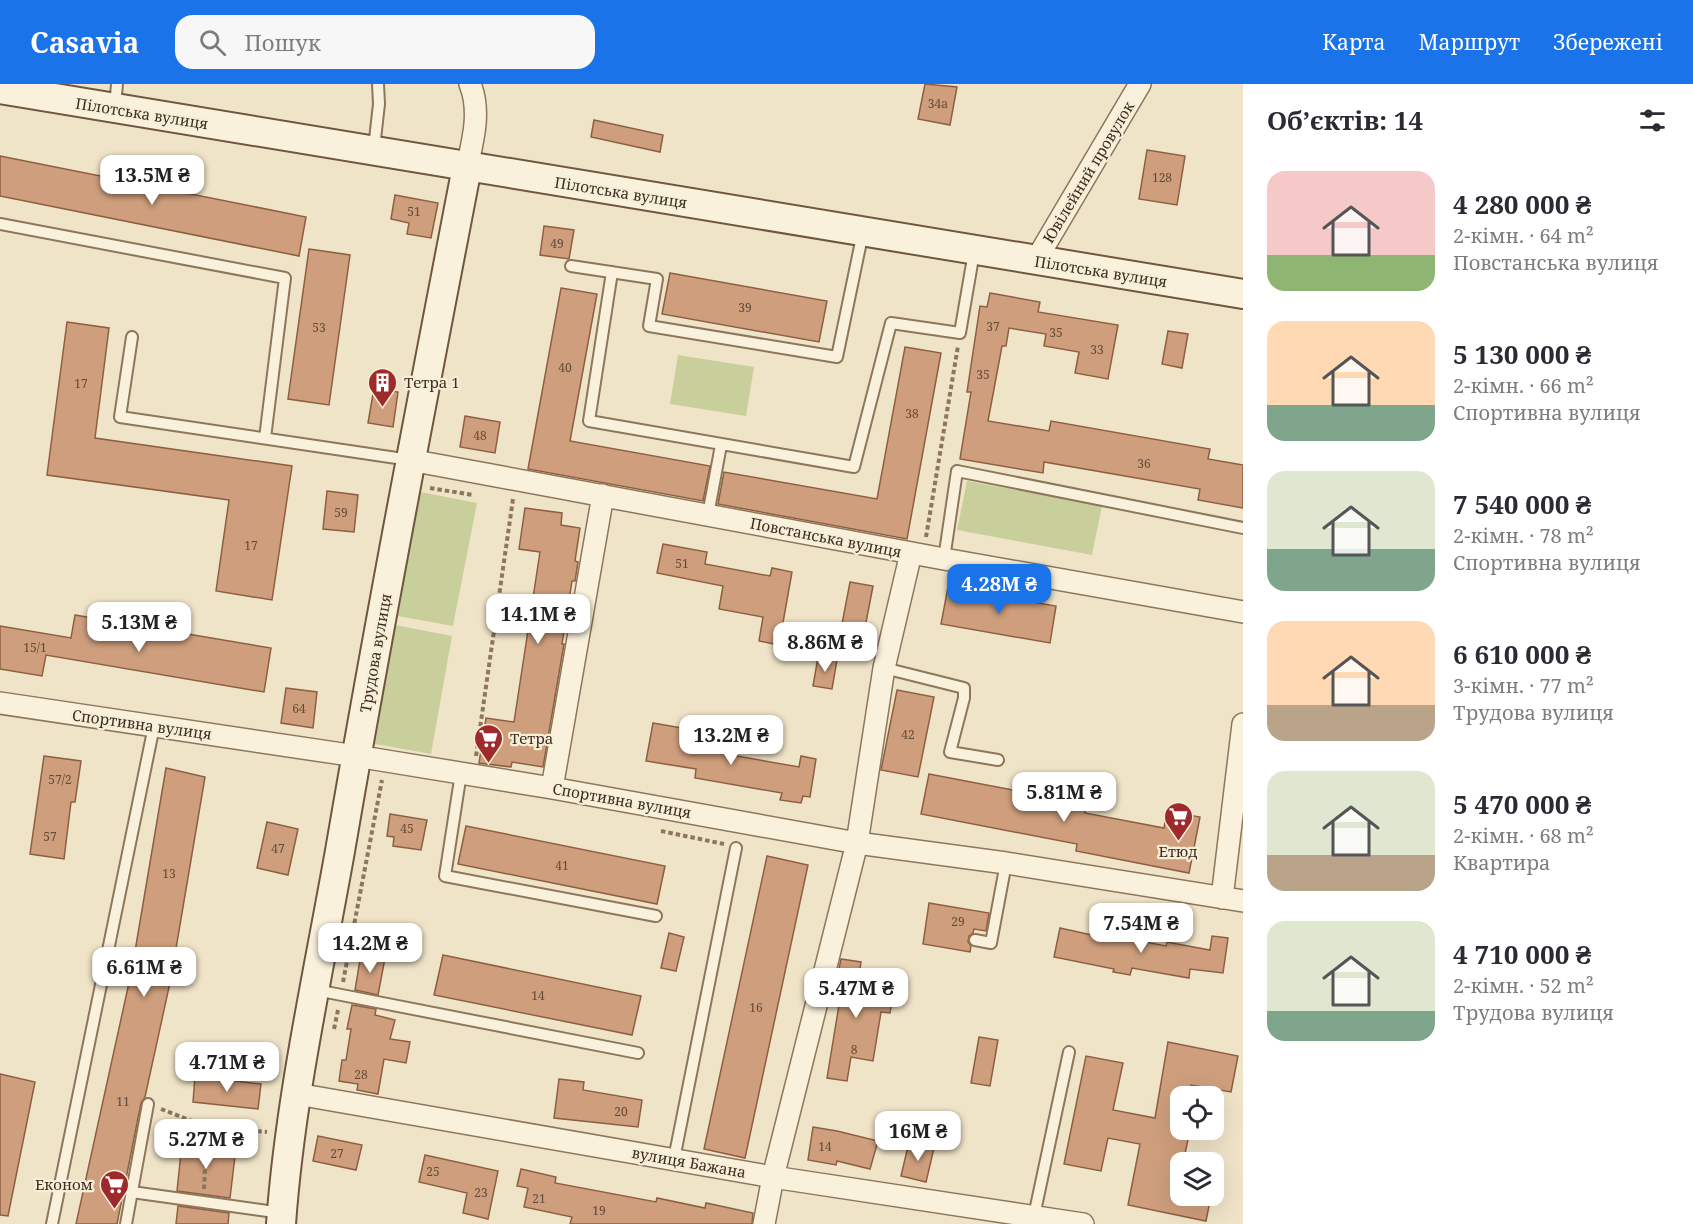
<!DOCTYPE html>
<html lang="uk">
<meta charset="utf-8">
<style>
:root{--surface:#fff;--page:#f7f7f7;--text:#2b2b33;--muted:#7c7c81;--accent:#1a73e8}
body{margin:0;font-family:"Noto Serif",serif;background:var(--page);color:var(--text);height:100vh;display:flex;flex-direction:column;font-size:22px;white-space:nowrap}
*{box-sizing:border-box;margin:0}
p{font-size:20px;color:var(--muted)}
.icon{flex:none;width:33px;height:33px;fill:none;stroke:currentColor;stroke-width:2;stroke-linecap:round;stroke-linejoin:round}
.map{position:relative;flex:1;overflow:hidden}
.drawer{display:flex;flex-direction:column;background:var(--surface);width:450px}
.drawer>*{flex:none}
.controls{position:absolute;left:1170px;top:1002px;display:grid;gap:12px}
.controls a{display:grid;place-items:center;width:54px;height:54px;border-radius:12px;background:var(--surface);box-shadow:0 6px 24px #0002;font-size:30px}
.price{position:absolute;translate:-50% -51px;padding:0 14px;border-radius:12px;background:#fff;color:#222;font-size:20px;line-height:39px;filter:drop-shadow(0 2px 3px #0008)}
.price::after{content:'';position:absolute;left:50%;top:36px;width:18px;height:14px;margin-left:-9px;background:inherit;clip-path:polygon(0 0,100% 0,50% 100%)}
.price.on{background:var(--accent);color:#fff}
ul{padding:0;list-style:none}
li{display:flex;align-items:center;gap:18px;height:150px;padding:0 24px}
li span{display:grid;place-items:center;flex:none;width:168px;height:120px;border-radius:18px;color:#555}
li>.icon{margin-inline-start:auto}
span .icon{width:72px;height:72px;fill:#fffc;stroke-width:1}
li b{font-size:26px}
h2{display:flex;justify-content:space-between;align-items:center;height:72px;padding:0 24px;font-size:26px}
header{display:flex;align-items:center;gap:36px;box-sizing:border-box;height:84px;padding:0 30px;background:var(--accent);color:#fff}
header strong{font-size:28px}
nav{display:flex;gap:33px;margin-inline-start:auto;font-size:21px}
.search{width:420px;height:54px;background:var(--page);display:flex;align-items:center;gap:15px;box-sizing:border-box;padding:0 21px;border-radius:18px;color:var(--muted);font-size:22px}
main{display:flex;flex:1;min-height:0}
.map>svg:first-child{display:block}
.green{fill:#c9cf9b}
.building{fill:#cf9f7d;stroke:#8d5f41;stroke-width:1.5}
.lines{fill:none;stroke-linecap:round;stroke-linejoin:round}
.lane-casing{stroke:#8d765c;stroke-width:14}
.street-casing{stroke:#8d765c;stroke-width:24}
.secondary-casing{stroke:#6f573f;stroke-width:32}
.path{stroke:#8d765c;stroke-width:4;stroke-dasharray:4.5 3;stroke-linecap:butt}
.lane{stroke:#faf1dc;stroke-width:10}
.street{stroke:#faf1dc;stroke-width:21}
.secondary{stroke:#faf1dc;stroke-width:28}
.labels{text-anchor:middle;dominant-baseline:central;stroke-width:4.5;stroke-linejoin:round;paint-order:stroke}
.number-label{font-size:12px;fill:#624a37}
.street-label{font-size:15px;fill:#3d2e20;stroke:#f7eed8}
.poi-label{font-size:15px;fill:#3d2e20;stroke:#f7eed8;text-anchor:start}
</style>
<header>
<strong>Casavia</strong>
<div class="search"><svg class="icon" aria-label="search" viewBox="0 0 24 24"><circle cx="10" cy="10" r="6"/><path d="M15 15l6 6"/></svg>Пошук</div>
<nav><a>Карта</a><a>Маршрут</a><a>Збережені</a></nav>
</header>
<main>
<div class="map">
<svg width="1243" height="1140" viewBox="0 0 1243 1140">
<rect width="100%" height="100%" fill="#f0e4c8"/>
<path class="green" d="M678 271 754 283 746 332 670 320Z
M967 397 1102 422 1092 471 957 446Z
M420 408 477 419 453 542 398 532Z
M395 541 452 552 431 670 375 660Z"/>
<path class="building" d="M925 0 957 3 950 41 918 35Z
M594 36 663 51 660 68 591 53Z
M1147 66 1185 72 1177 121 1139 115Z
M0 72 306 133 299 172 0 112Z
M395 111 438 119 431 154 407 150 409 139 391 135Z
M544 142 574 146 569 175 540 171Z
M309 165 350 171 329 321 288 315Z
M670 189 827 217 819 258 662 230Z
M561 204 597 210 570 357 710 382 703 417 528 385Z
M990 209 1040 218 1038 228 1118 241 1108 295 1075 289 1079 268 1044 262 1046 250 1009 244 1006 262H1002L988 337 1049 347 1051 337 1210 365 1208 375 1243 381V424L1198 416 1200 405 1044 378 1043 389 960 375 971 308H967L980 222 987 223Z
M67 238 109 244 95 354 292 382 272 516 216 507 229 416 47 391Z
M1168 247 1188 250 1182 284 1162 280Z
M905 263 941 269 907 455 718 420 724 388 877 415Z
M374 304 398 308 393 343 368 339Z
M465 332 500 338 495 369 460 363Z
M327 407 358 411 354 448 323 445Z
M525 424 562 429 561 441 580 444 575 477 578 478 575 497H572L562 560H564L543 683 512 678 511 683 479 679 486 634 514 638 540 468 519 465Z
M663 460 707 468 705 480 770 492 772 484 792 488 779 561 759 557 763 533 719 525 723 502 657 489Z
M850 498 873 502 864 549 841 545Z
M948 503 1056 522 1050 559 941 540Z
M75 531 271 564 264 608 46 571 42 592 0 585V542L71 554Z
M818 573 837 576 832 605 813 602Z
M286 604 317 608 313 644 281 639Z
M897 606 934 613 918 693 881 686Z
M653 639 688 645 685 663 799 683 801 672 816 675 810 713 803 712 801 719 780 716 782 709 695 694 696 685 646 677Z
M44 672 81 677 75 718H71L64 775 30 770Z
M166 684 205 693 171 894 145 1013 141 1019 117 1140H76L132 885Z
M929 690 1087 720 1085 729 1164 744 1167 727 1200 733 1189 789 1076 767 1077 760 921 730Z
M390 730 427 736 421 766 393 762 394 753 387 752Z
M267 738 298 745 288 791 257 784Z
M466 742 665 782 657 820 458 780Z
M767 772 808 781 745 1074 704 1065Z
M929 819 989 829 986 847 974 845 973 849 969 852 968 858 971 862 970 868 923 860Z
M1060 844 1119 857V853L1166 862 1167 858 1210 866 1212 852 1228 854 1223 889 1190 885 1189 894 1132 884 1130 891 1113 888 1114 885 1054 873Z
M669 849 684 853 676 887 661 884Z
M361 870 385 874 378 911 355 906Z
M443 871 641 912 632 951 434 911Z
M841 875 861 878 858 900 894 905 890 929 881 928 873 977 851 973 847 997 827 994 839 921 832 920Z
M352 921 376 925 375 931 395 936 390 955 410 958 406 979 384 975 378 1010 357 1006 358 1000 339 997 342 976H346L351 945H347Z
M979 953 998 956 990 1002 971 999Z
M1168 958 1238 972 1231 1008 1191 1001 1189 1012H1180V1046H1190L1185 1070H1180V1112H1211L1206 1137 1128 1121 1140 1060 1108 1054 1101 1087 1064 1080 1086 972 1123 979 1113 1026 1155 1034Z
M0 990 35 998 8 1132 0 1131Z
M195 992 261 1000 258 1025 193 1018Z
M559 995 584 998 583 1006 642 1016 638 1043 554 1034Z
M813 1043 837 1047 878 1057 870 1085 837 1077 836 1081 808 1076Z
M318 1052 362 1061 356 1086 313 1077Z
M909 1058 934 1064 926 1098 901 1092Z
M182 1059 236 1064 230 1114 177 1107Z
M425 1071 498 1087 488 1135 463 1129 467 1109 419 1098Z
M521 1085 556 1093 555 1099 656 1118 657 1114 705 1124 706 1119 753 1129 752 1140H570L572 1133 524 1123 528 1104 517 1102Z
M178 1122 229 1129 228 1140H176Z"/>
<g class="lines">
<defs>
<path id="lane" d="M115 23 117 0
M374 64 379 20 378 0
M0 140 285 194 265 354
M571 182 657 195 649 242 837 273 863 148
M612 188 589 337 854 383 891 239 960 249 974 168
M132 253 120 333 410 376
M708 431 721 361
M944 475 957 387 1243 444
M884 584 964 604V614L950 668 998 676
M461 689 445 792 656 832
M975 856 991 859 1006 779
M316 906 638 969
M674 1075 736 764
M132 1108 282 1129
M1034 1132 1069 968
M52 1140 154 642
M126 1140 148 1020"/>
<path id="street" d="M467 83C473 56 481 27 470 0
M1036 176 1140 0
M410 376 944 475 1243 528
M0 619 356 672 552 704 857 759 1006 779 1243 817
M552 704 603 411
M1222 814 1243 640
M297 1010 773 1093 1083 1140
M764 1140 773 1093 857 759 884 584 911 469"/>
<path id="secondary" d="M0 5 1243 210
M281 1140C290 1015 318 891 340 767 379 539 423 311 467 83"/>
</defs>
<use href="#lane" class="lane-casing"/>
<use href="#street" class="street-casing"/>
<use href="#secondary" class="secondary-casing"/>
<path class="path" d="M430 404 473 411
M926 453 958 262
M476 672 513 415
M661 747 724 760
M343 898 382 696
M334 945 338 926
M161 1025 207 1043
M204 1105 207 1043 267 1048"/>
<use href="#lane" class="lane"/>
<use href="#street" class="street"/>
<use href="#secondary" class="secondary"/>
</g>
<defs>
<symbol id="building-pin" viewBox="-11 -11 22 30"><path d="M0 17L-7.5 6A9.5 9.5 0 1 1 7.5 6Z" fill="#9e2a2b" stroke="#f7eed8"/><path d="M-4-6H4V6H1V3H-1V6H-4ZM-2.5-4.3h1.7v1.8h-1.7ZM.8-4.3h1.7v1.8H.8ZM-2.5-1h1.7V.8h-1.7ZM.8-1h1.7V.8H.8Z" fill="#fff"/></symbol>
<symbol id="supermarket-pin" viewBox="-11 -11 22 30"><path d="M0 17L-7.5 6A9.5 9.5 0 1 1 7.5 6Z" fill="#9e2a2b" stroke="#f7eed8"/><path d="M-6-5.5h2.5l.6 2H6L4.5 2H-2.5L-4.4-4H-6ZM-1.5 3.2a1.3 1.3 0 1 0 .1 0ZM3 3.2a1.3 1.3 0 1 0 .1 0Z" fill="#fff"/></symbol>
</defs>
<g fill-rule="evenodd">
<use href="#building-pin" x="366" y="282" width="33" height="45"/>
<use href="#supermarket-pin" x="472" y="638" width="33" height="45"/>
<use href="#supermarket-pin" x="1162" y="716" width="33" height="45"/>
<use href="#supermarket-pin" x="98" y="1084" width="33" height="45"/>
</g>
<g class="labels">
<g class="number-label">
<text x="938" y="19">34а</text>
<text x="1162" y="93">128</text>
<text x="414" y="127">51</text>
<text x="557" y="159">49</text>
<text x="745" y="223">39</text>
<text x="993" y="242">37</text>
<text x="319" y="243">53</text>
<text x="1056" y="248">35</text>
<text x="1097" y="265">33</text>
<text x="565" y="283">40</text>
<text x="983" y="290">35</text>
<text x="81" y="299">17</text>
<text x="912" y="329">38</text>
<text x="480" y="351">48</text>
<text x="1144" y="379">36</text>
<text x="341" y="428">59</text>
<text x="251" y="461">17</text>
<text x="682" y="479">51</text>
<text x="35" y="563">15/1</text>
<text x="299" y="624">64</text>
<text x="908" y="650">42</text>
<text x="60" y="695">57/2</text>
<text x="407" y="744">45</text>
<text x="50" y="752">57</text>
<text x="278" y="764">47</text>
<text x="562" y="781">41</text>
<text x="169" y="789">13</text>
<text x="958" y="837">29</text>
<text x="538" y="911">14</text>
<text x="756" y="923">16</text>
<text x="854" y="965">8</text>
<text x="361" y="990">28</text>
<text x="123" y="1017">11</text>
<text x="621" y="1027">20</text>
<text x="825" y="1062">14</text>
<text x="337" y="1069">27</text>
<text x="433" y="1087">25</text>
<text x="481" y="1108">23</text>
<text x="539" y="1114">21</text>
<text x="599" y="1126">19</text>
</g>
<g class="street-label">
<text transform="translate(142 29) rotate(9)">Пілотська вулиця</text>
<text transform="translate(1088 88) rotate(-59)">Ювілейний провулок</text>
<text transform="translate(621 108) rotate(9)">Пілотська вулиця</text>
<text transform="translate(1101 187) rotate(9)">Пілотська вулиця</text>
<text transform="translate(826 453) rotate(11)">Повстанська вулиця</text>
<text transform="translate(375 569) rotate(-80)">Трудова вулиця</text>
<text transform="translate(142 640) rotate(8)">Спортивна вулиця</text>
<text transform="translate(622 716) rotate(10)">Спортивна вулиця</text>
<text transform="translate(689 1078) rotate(10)">вулиця Бажана</text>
</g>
<g class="poi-label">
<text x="404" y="298">Тетра 1</text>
<text x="510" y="654">Тетра</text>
<text x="1178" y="767" text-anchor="middle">Етюд</text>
<text x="93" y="1100" text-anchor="end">Економ</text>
</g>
</g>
</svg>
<div class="controls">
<a><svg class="icon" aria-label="locate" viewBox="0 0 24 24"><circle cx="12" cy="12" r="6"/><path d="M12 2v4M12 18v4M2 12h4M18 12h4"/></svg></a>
<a><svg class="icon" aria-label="layers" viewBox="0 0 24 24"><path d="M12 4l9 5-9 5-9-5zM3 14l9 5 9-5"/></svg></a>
</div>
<b class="price" style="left:152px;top:122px">13.5M ₴</b>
<b class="price on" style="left:999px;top:531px">4.28M ₴</b>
<b class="price" style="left:538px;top:561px">14.1M ₴</b>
<b class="price" style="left:139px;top:569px">5.13M ₴</b>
<b class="price" style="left:825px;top:589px">8.86M ₴</b>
<b class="price" style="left:731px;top:682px">13.2M ₴</b>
<b class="price" style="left:1064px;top:739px">5.81M ₴</b>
<b class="price" style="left:1141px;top:870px">7.54M ₴</b>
<b class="price" style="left:370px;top:890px">14.2M ₴</b>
<b class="price" style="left:144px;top:914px">6.61M ₴</b>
<b class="price" style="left:856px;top:935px">5.47M ₴</b>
<b class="price" style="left:227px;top:1009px">4.71M ₴</b>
<b class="price" style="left:918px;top:1078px">16M ₴</b>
<b class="price" style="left:206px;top:1086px">5.27M ₴</b>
</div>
<section class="drawer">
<h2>Об’єктів: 14<svg class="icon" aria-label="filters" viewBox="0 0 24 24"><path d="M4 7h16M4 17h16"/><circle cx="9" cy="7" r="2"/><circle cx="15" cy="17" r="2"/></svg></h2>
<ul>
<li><span style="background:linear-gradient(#f6c9c9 70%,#8fb573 0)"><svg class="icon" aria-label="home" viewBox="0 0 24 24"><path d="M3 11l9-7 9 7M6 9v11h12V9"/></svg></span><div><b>4 280 000 ₴</b><p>2-кімн. · 64 m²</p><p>Повстанська вулиця</p></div></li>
<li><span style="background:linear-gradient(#ffd9b3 70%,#7fa58c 0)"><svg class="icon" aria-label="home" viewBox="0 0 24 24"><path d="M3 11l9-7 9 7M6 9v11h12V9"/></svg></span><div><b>5 130 000 ₴</b><p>2-кімн. · 66 m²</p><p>Спортивна вулиця</p></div></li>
<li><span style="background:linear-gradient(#dfe7d0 65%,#7fa58c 0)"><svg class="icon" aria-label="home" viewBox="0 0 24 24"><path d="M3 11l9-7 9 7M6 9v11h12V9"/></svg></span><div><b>7 540 000 ₴</b><p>2-кімн. · 78 m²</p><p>Спортивна вулиця</p></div></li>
<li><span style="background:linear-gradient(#ffd9b3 70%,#b9a48a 0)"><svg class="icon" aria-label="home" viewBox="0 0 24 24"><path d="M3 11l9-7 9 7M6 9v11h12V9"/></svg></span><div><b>6 610 000 ₴</b><p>3-кімн. · 77 m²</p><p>Трудова вулиця</p></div></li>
<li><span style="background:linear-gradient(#dfe7d0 70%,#b9a48a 0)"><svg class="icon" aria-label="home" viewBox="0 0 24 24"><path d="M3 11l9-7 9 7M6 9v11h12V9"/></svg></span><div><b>5 470 000 ₴</b><p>2-кімн. · 68 m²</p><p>Квартира</p></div></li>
<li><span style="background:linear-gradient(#dfe7d0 75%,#7fa58c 0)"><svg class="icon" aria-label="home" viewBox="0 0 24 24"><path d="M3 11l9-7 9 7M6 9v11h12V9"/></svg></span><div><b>4 710 000 ₴</b><p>2-кімн. · 52 m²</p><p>Трудова вулиця</p></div></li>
</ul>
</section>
</main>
